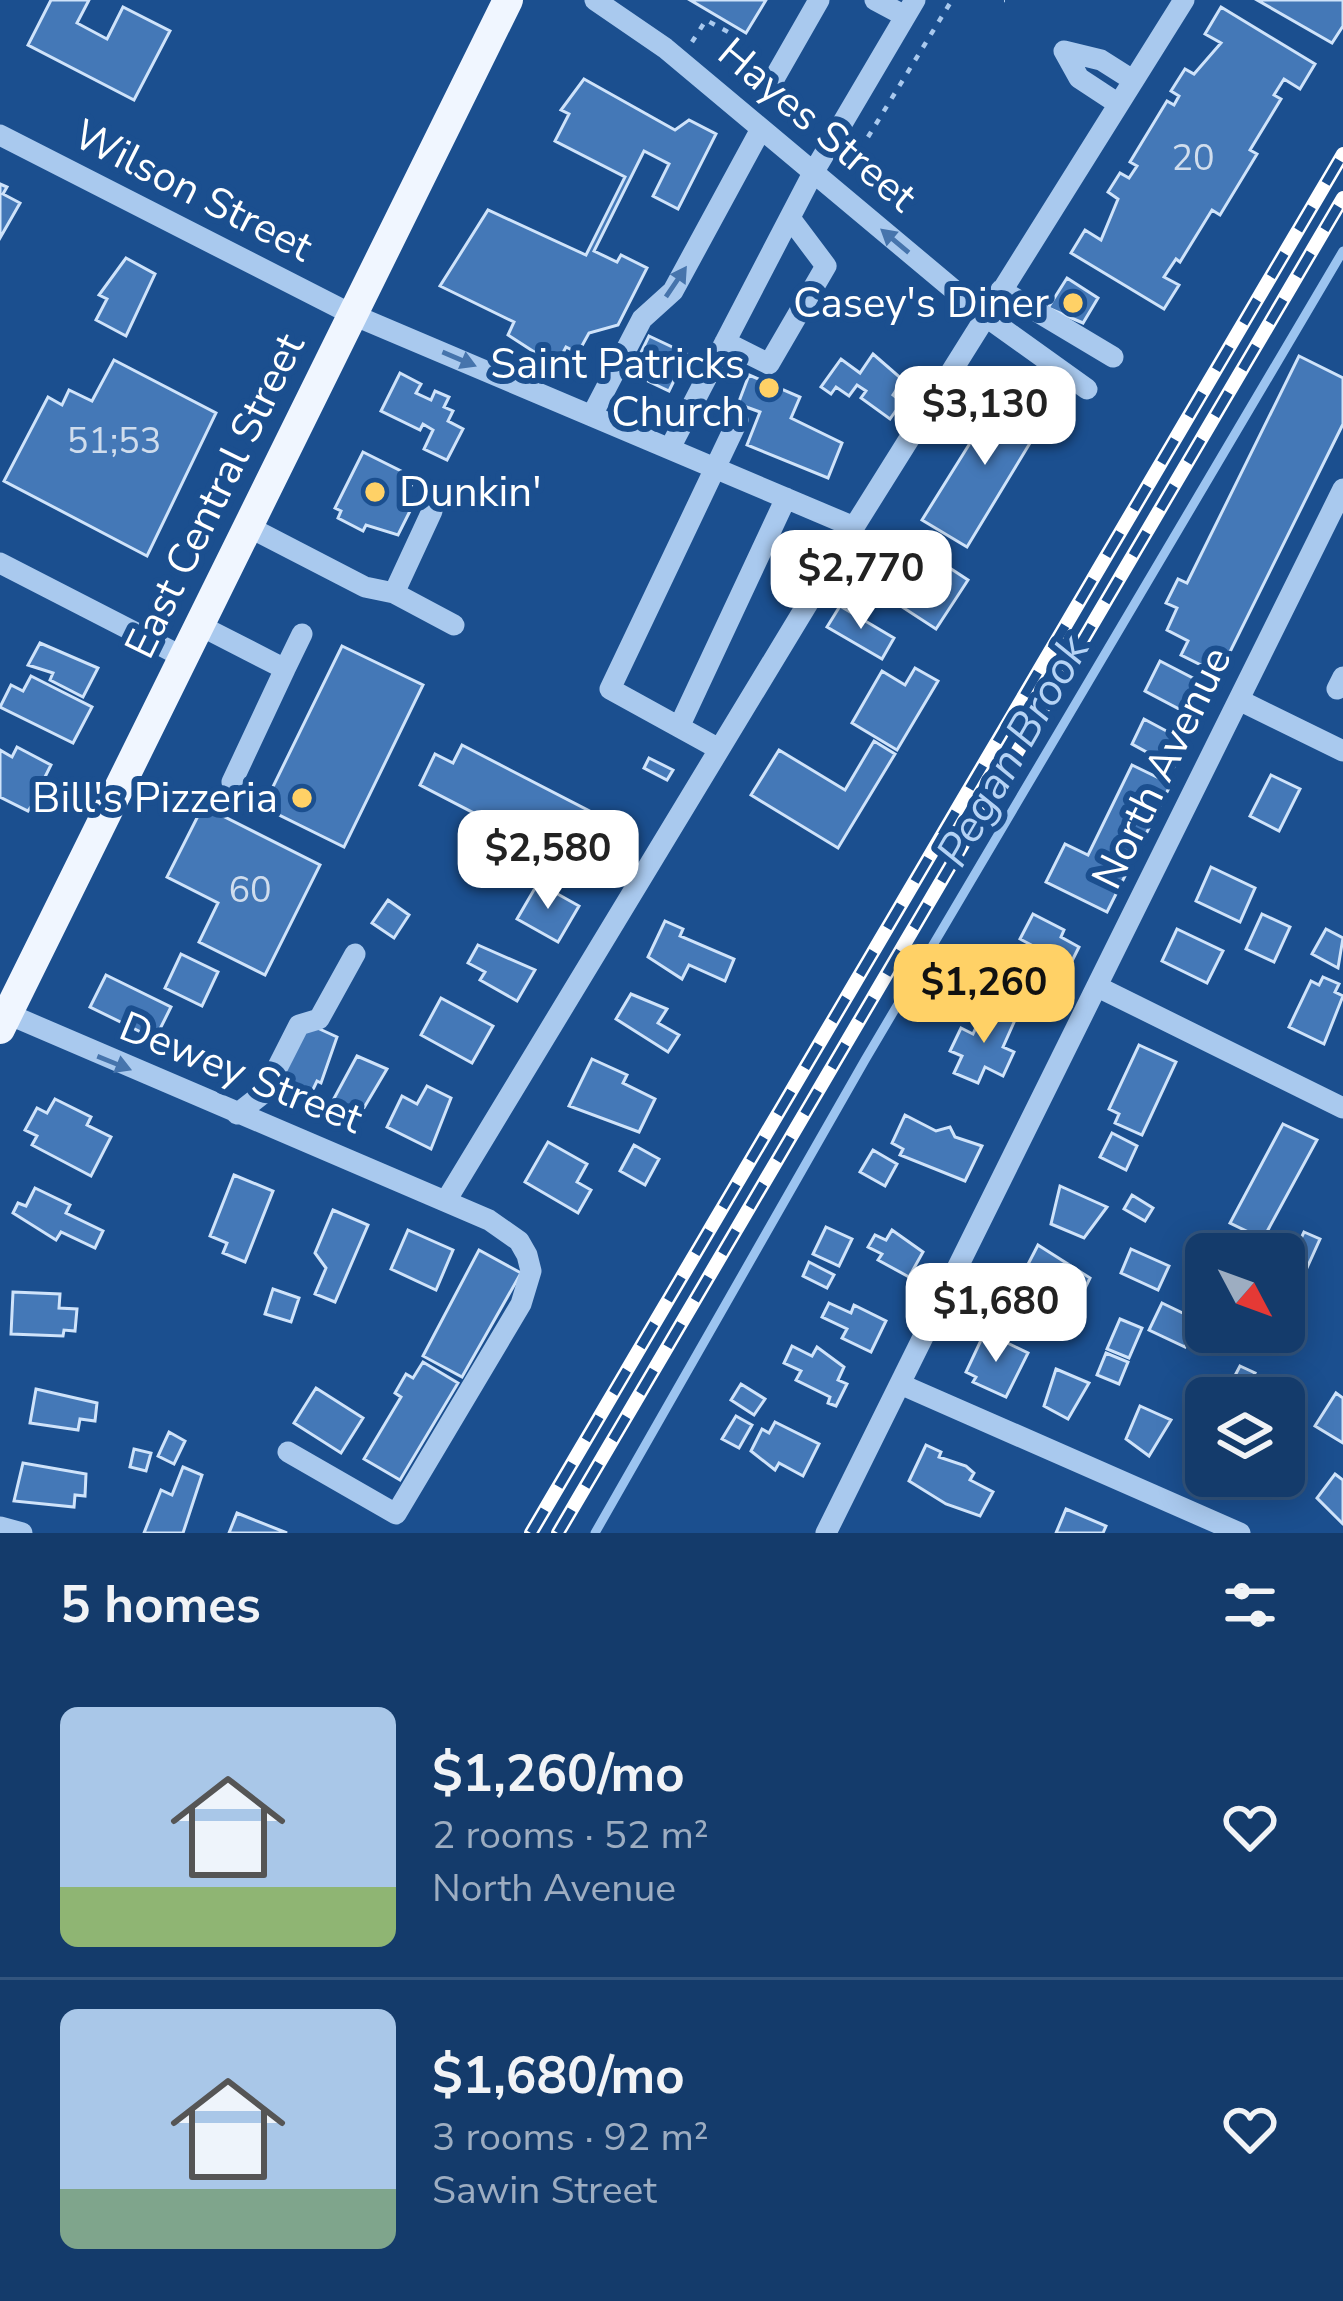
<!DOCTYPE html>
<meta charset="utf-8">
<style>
:root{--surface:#143b6b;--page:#214673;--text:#f1f3f6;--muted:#9dadc1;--line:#33557e;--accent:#ffd166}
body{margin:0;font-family:"Nunito Sans",sans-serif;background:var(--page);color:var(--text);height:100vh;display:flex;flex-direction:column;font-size:45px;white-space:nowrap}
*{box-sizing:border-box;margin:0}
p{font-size:39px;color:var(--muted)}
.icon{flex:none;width:66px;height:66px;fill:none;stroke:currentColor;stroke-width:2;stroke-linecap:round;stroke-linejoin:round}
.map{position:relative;height:1533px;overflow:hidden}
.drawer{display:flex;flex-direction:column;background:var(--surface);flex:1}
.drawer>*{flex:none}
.needle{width:78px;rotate:131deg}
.fabs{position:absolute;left:1185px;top:1233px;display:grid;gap:24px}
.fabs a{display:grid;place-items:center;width:120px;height:120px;border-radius:18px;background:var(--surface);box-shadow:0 6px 30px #0003,0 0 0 3px var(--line);font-size:60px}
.price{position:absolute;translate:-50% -102px;padding:0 27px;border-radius:24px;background:#fff;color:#222;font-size:39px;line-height:78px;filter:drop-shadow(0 3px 6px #0008)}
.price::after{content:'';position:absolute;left:50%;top:72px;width:36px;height:27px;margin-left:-18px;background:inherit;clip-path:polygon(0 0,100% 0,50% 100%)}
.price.current{background:var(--accent);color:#111}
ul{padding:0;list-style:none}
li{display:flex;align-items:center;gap:36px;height:300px;padding:0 60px}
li+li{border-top:3px solid var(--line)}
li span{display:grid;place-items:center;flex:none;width:336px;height:240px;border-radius:18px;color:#555}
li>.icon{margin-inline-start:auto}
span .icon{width:144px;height:144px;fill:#fffc;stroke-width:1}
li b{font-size:51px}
h2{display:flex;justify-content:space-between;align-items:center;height:144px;padding:0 60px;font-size:51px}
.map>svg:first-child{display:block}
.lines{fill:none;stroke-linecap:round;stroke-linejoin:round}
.stream{stroke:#9cc4f0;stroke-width:9}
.building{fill:#4478b7;stroke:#cfe3fa;stroke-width:3}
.path{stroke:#a9c9ee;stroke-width:4.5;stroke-dasharray:6 9;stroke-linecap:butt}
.minor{stroke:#a9c9ee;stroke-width:21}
.major{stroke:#f0f6ff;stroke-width:30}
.rail-casing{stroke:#fff;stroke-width:14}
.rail{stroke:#1b4f8f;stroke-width:9;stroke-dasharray:27;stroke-linecap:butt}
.oneway{fill:#4674ac}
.poi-dot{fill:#ffd166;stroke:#1b4f8f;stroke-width:4.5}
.labels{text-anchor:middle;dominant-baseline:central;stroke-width:12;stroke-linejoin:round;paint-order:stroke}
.number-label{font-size:36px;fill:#d0dded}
.street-label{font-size:42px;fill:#fff;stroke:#1b4f8f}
.poi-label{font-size:42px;fill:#fff;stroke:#1b4f8f;text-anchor:end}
.water-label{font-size:45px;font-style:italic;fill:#b5d3f5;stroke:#1b4f8f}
</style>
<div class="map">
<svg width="1343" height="1533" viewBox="0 0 1343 1533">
<rect width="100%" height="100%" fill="#1b4f8f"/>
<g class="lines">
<path class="stream" d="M595 1533 865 1060 1343 251"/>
</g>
<path class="building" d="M51 0H89L77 23 107 39 123 7 170 31 134 100 28 45Z
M690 0H766L746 33Z
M1257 0H1343V26L1332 43Z
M1221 7 1315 64 1300 89 1284 79 1274 95 1281 99 1250 150 1257 154 1220 215 1212 210 1180 262 1176 259 1164 277 1179 285 1164 309 1071 253 1085 230 1101 240 1118 199 1108 192 1120 173 1129 178 1137 166 1130 162 1167 101 1174 105 1179 96 1171 91 1185 69 1194 74 1221 43 1205 34Z
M584 79 675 130 689 120 716 134 678 209 653 196 669 164 644 151 594 251 617 262 621 255 647 268 618 325 589 333 578 353 566 347 556 366 508 335 514 322 440 286 488 210 586 255 625 177 555 141 569 114 561 110Z
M0 184 7 187 3 194 20 203 0 238Z
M126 258 155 274 126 336 96 320 107 299 99 295Z
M1067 278 1098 298 1083 323 1048 308Z
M649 336 687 354 669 391 631 373Z
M873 354 903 380 893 395 902 402 890 419 861 398 866 391 857 385 849 396 836 387 831 394 821 387 841 359 860 373Z
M1299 356 1343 378V424L1219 674 1181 655 1188 641 1167 630 1177 608 1166 603 1178 579 1187 583Z
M114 360 216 413 147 556 4 481 48 397 62 405 69 390 92 401Z
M400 373 421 384 416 393 431 400 435 391 449 397 444 407 453 411 448 421 463 429 447 460 424 449 433 430 423 424 420 430 381 411Z
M749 375 800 397 791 418 842 443 828 478 747 445 760 412 738 404Z
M1005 387 1047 415 967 547 922 520Z
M363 452 415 478 401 506 410 511 398 535 366 525 363 531 338 518 341 511 335 508Z
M913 544 968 580 936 629 890 599 885 606 863 592 875 573 888 582Z
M840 606 894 638 882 659 827 627Z
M40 643 98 668 83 697 50 680 53 673 28 665Z
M342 646 423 685 344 847 263 807Z
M1160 661 1214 689 1198 719 1145 691Z
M915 668 938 681 897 750 852 723 882 671 905 685Z
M31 676 92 707 73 743 0 707 11 685 23 691Z
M1144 719 1187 742 1174 767 1132 744Z
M874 741 895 754 838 848 751 795 779 750 845 790Z
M462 745 603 818 578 867 420 785 435 754 453 763Z
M17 747 51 765 44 779 49 782 28 811 0 797V750L12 757Z
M649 758 673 770 667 780 644 768Z
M1132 765 1171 784 1107 912 1046 882 1065 844 1088 855Z
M1271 775 1300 789 1279 831 1250 816Z
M203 806 320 865 265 975 199 942 218 903 167 877Z
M1211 867 1255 888 1240 922 1196 901Z
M538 883 579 906 558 942 517 919Z
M388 900 409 915 394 938 372 923Z
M1033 914 1064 930 1061 937 1079 947 1064 977 1027 958 1033 946 1020 939Z
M1262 914 1290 927 1274 962 1246 949Z
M665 921 683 929 680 936 734 959 725 981 689 965 682 979 648 957Z
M1177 929 1223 951 1207 983 1162 961Z
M1326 929 1343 938 1338 968 1312 954Z
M478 945 535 970 517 1001 480 980 485 972 468 963Z
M181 954 218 972 202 1006 165 988Z
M106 975 171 1007 155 1039 90 1007Z
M1323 977 1339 984 1335 992 1343 996 1324 1044 1289 1027 1311 981 1319 985Z
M631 994 667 1009 658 1023 679 1035 668 1052 616 1019Z
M441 998 493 1026 472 1063 421 1035Z
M986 1006 1015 1020 1003 1047 1014 1052 1003 1076 985 1067 978 1083 954 1073 962 1056 950 1051 961 1028 973 1034Z
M313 1026 337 1037 321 1083 317 1081 308 1100 277 1086 304 1028Z
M1139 1045 1176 1062 1142 1135 1115 1123 1119 1114 1109 1109Z
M357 1056 387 1069 359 1116 331 1104Z
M592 1059 627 1075 623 1083 655 1099 639 1132 569 1106Z
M427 1086 451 1098 431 1149 387 1127 402 1096 417 1104Z
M55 1099 91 1117 87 1125 111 1137 91 1176 32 1145 37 1136 25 1130 37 1108 47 1113Z
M905 1115 936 1131 950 1127 955 1137 982 1146 965 1181 900 1155 903 1149 892 1143Z
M1283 1124 1317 1140 1263 1239 1230 1223Z
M1112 1133 1137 1146 1126 1170 1100 1157Z
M548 1142 587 1164 577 1182 591 1190 578 1213 525 1182Z
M634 1145 659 1159 645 1185 620 1171Z
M873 1150 897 1164 885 1186 860 1172Z
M234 1175 273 1191 245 1262 223 1253 227 1243 210 1236Z
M1060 1186 1107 1207 1084 1238 1051 1224Z
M35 1188 70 1205 66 1213 103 1231 95 1248 61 1232 56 1240 13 1213 18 1203 26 1206Z
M1132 1195 1153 1208 1145 1221 1124 1209Z
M333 1210 368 1225 335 1302 315 1294 326 1268 315 1253Z
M826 1227 852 1239 839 1266 813 1254Z
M408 1230 453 1250 436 1290 391 1269Z
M892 1230 923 1252 909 1277 878 1260 882 1254 868 1247 875 1235 886 1240Z
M1304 1232 1320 1239 1306 1270 1290 1262Z
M1038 1245 1090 1278 1076 1307 1023 1274Z
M1131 1249 1169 1266 1158 1290 1121 1273Z
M479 1250 521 1273 462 1377 423 1356Z
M809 1262 834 1275 827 1288 803 1276Z
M273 1289 299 1298 291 1322 265 1314Z
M13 1292 60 1294 59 1308 77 1309 75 1331 64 1330 63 1336 11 1334Z
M829 1303 851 1313 854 1305 886 1321 871 1352 842 1338 847 1329 822 1317Z
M1162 1303 1197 1320 1185 1347 1149 1330Z
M1120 1319 1142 1328 1129 1358 1107 1349Z
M993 1336 1028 1353 1006 1397 973 1382 976 1377 966 1372 982 1338 990 1342Z
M792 1346 812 1356 817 1347 844 1367 838 1380 847 1384 836 1406 828 1403 830 1397 796 1380 801 1371 784 1363Z
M1106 1353 1128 1362 1119 1384 1097 1375Z
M423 1362 458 1383 400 1480 364 1459 401 1397 395 1393 406 1374 413 1378Z
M1240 1366 1255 1373 1243 1397 1228 1389Z
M1056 1369 1089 1383 1068 1419 1044 1406Z
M741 1384 765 1399 754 1415 731 1400Z
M316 1388 363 1418 341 1453 294 1423Z
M36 1389 97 1403 95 1421 80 1419 78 1430 30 1423Z
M1336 1393 1343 1398V1443L1315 1426Z
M1140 1406 1171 1420 1149 1456 1126 1439Z
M736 1416 752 1425 739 1448 722 1439Z
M775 1422 819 1444 803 1476 779 1463 775 1470 751 1451 762 1429 769 1433Z
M169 1432 185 1441 174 1464 158 1456Z
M926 1445 941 1452 939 1457 966 1466 974 1473 970 1480 993 1492 980 1516 946 1504 909 1481Z
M134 1449 151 1453 146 1471 130 1467Z
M23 1463 86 1474 85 1496 75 1495 74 1507 14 1501Z
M183 1467 202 1475 183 1533H144L161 1490 172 1495Z
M1335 1474 1343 1480V1524L1317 1498Z
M1237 1476H1272L1264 1494 1235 1481Z
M1066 1509 1106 1526 1103 1533H1056Z
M237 1513 287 1533H229Z"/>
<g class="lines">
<path class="path" d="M1004 0H1005
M692 42 706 20 741 39
M868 137 952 0"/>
<path class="minor" d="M595 0 665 48 985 316 1087 389
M875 0 905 16
M771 84 819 0
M1117 103 1079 78 1064 51 1101 60 1131 79
M0 135 351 314 854 527
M1001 290 1113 357
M725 342 769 364 826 266 790 218
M592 415 642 319 673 291 761 129
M670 448 813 173 915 0
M247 526 365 587 394 593 432 511
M0 563 183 657
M394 593 454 625
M199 625 285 669 232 782
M285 669 302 634
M1337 689 1343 677
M1239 700 1343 751
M679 727 786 498
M719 749 610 689 738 420
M1098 987 1343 1108
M8 1014 489 1220 519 1241 527 1255 531 1271 521 1304 396 1514 288 1452
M237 1114 265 1092 299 1025 319 1019 355 954
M447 1199 854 527 1184 0
M900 1384 1240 1533
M0 1527 22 1533
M826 1533 1343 489"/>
<path class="major" d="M0 1029 508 0"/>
<defs>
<path id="rail" d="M531 1533 1343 154
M558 1533 1343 198"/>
</defs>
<use href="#rail" class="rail-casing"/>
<use href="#rail" class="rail"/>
</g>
<defs><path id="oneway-solid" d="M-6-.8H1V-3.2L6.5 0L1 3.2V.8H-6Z" transform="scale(3)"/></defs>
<g class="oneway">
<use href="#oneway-solid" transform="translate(895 241) rotate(-140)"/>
<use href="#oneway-solid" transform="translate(676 282) rotate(-56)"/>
<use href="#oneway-solid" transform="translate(459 359) rotate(23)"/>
<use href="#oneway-solid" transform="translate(114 1063) rotate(22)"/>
</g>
<g class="poi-dot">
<circle cx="1073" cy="303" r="12"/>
<circle cx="769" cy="388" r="12"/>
<circle cx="375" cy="492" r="12"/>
<circle cx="302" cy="798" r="12"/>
</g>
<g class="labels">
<g class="number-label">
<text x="1193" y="158">20</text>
<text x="114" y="441">51;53</text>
<text x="250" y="890">60</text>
</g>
<g class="street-label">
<text transform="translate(817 125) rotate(40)">Hayes Street</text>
<text transform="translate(193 191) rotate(27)">Wilson Street</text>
<text transform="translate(215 496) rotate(-64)">East Central Street</text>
<text transform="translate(1162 768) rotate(-64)">North Avenue</text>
<text transform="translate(241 1073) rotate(22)">Dewey Street</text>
</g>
<g class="poi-label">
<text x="1049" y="303">Casey's Diner</text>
<text x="745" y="364">Saint Patricks<tspan x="745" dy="48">Church</tspan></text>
<text x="399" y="492" text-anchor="start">Dunkin'</text>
<text x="278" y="798">Bill's Pizzeria</text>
</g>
<g class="water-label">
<text transform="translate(1013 751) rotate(-60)">Pegan Brook</text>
</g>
</g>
</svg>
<div class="fabs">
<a><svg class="needle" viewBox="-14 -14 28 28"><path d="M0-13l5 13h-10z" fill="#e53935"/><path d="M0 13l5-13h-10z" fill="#9dadc1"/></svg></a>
<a><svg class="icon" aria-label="layers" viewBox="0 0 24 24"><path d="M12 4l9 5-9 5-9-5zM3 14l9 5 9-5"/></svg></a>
</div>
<b class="price" style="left:985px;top:468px">$3,130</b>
<b class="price" style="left:861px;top:632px">$2,770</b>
<b class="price" style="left:548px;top:912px">$2,580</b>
<b class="price current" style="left:984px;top:1046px">$1,260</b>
<b class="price" style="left:996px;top:1365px">$1,680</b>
</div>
<section class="drawer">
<h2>5 homes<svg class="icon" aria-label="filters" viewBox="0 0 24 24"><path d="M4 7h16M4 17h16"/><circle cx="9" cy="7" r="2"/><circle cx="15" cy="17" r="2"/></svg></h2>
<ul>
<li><span style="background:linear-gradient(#a9c7e8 75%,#8fb573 0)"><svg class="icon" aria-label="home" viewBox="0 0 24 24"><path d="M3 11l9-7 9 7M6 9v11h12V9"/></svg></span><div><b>$1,260/mo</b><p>2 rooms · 52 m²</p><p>North Avenue</p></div><svg class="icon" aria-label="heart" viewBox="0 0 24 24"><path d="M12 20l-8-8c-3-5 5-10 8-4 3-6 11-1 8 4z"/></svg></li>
<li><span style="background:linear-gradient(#a9c7e8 75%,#7fa58c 0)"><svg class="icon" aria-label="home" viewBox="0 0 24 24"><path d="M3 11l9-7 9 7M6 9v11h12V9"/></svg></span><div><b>$1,680/mo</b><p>3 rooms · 92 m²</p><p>Sawin Street</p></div><svg class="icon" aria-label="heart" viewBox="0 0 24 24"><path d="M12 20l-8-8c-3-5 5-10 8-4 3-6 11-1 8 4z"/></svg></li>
</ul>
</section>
